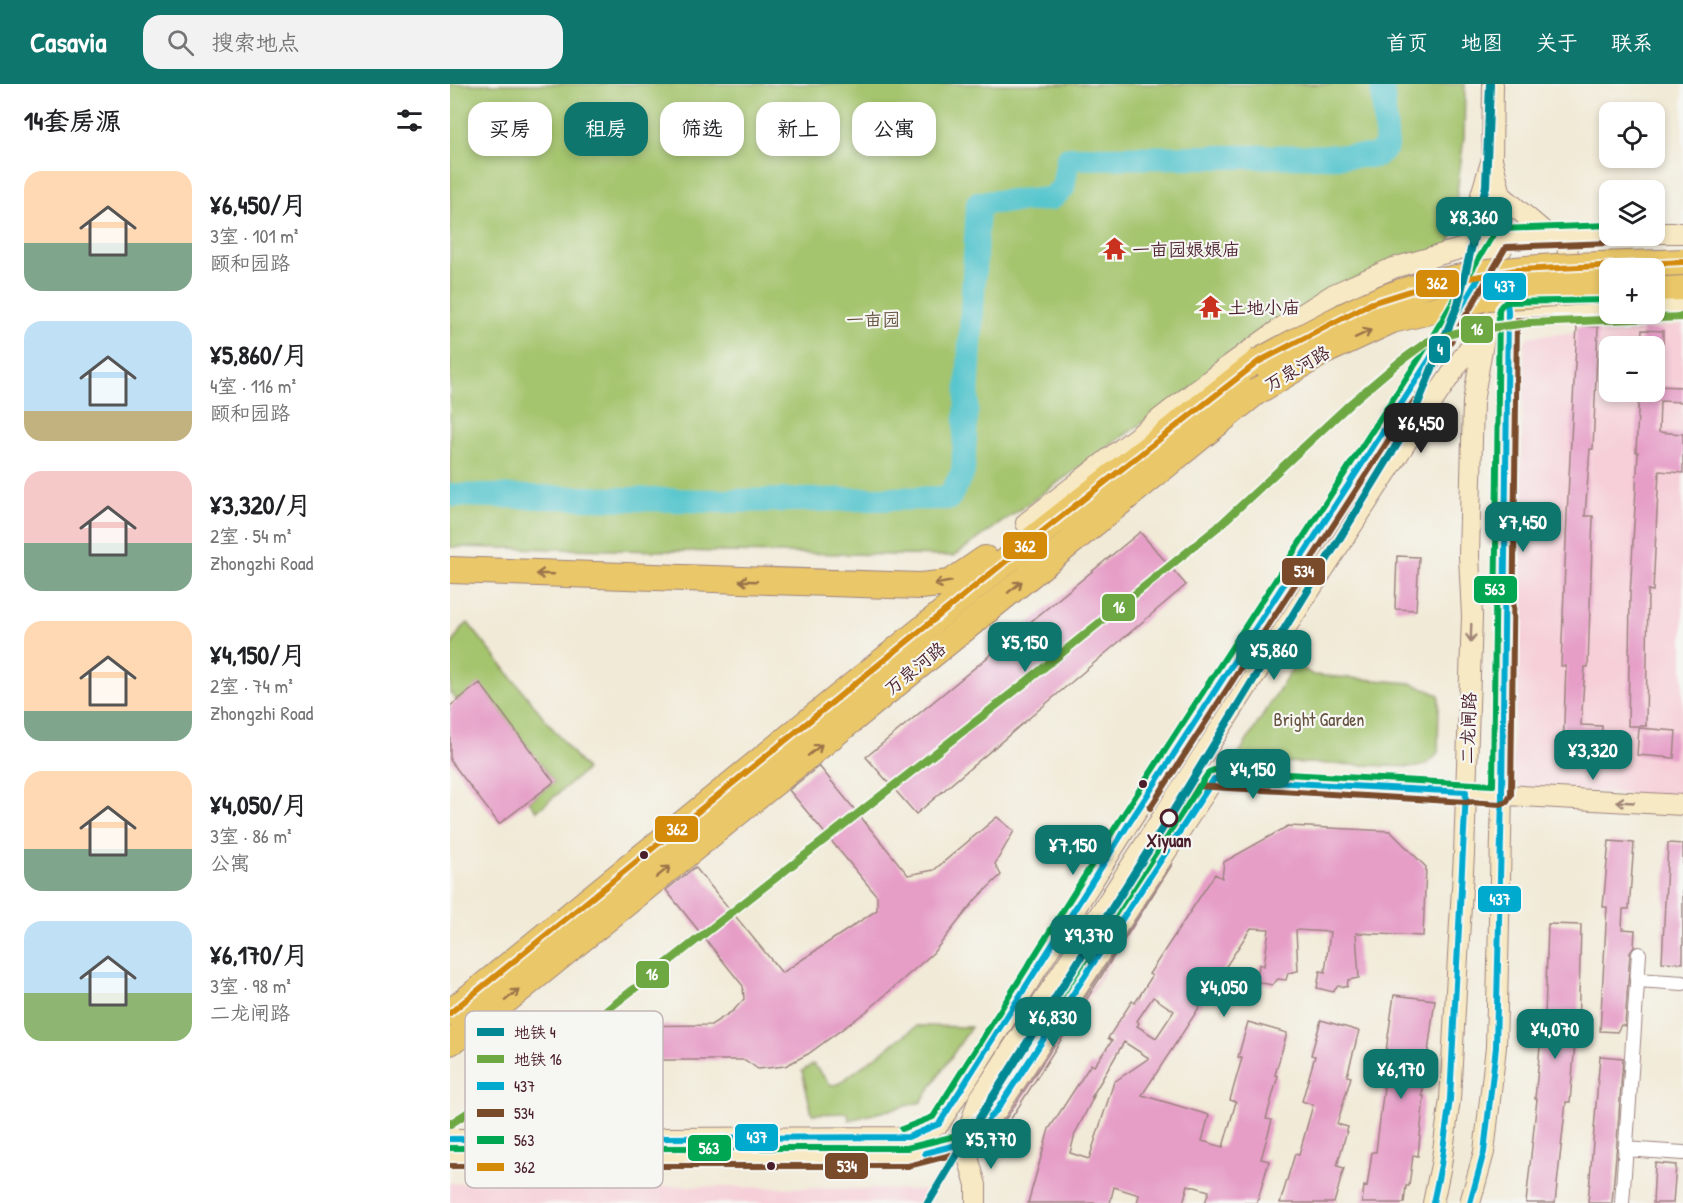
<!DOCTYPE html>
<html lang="zh">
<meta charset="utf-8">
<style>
:root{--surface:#fff;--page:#f2f2f2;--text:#202124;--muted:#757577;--accent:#0f766e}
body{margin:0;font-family:"Patrick Hand","LXGW WenKai TC",sans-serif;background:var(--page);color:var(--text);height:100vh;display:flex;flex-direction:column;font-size:22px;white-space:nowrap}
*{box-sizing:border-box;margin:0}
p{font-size:20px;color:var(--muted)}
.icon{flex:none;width:33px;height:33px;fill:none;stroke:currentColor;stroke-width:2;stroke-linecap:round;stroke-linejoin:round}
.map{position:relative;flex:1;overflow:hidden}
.panel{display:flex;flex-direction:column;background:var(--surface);width:450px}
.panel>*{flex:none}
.top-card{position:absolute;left:18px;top:18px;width:570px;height:54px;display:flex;gap:12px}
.tools{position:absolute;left:1149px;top:18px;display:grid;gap:12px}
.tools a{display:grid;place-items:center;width:66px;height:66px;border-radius:12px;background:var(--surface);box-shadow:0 3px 9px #0003;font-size:30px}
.price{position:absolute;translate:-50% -51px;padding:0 14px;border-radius:12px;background:var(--accent);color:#fff;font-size:20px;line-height:39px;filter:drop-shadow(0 2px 3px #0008)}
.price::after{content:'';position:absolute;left:50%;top:36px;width:18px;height:14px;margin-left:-9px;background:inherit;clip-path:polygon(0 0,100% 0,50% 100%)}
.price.active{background:#222;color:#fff}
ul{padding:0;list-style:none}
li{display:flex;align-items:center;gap:18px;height:150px;padding:0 24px}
li span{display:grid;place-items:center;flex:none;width:168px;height:120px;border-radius:18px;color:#555}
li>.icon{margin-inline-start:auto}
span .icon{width:72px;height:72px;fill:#fffc;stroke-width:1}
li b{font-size:26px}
h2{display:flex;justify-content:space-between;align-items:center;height:72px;padding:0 24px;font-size:26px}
.pill{padding:0 21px;border-radius:18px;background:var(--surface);box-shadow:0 3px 9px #0003;font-size:21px;line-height:54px}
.pill.active{background:var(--accent);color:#fff}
header{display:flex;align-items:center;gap:36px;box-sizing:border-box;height:84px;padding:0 30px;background:var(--accent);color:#fff}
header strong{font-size:28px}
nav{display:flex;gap:33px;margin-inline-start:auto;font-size:21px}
.search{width:420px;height:54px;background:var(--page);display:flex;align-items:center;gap:15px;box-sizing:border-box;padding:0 21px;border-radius:18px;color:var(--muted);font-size:22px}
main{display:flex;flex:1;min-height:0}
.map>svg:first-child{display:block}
.built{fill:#f6cfd8;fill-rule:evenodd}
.green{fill:#a4c46d;stroke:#77724c;stroke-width:1.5}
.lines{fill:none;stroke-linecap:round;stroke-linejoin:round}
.river{stroke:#59c6ce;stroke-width:24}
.building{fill:#e69ec7;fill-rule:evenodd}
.street-casing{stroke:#9e8481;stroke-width:16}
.secondary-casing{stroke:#9e8481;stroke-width:22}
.highway-casing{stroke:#9e8481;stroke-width:28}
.street{stroke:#fff;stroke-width:14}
.secondary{stroke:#f7e9c3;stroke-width:20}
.highway{stroke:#eac769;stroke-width:26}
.highway-bridge-casing{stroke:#9e8481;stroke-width:28;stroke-linecap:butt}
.highway-bridge{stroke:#eac769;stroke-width:26}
.bus-1-casing{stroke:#f6f6f2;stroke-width:10}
.bus-2-casing{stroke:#f6f6f2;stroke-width:10}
.bus-3-casing{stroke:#f6f6f2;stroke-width:10}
.bus-4-casing{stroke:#f6f6f2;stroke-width:10}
.bus-1{stroke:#00a9ce;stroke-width:6}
.bus-2{stroke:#7a4b2a;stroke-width:6}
.bus-3{stroke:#00a651;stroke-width:6}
.bus-4{stroke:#d48b09;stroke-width:6}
.metro-1-casing{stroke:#f6f6f2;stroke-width:12}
.metro-2-casing{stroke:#f6f6f2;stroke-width:12}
.metro-1{stroke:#008994;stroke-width:8}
.metro-2{stroke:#6da843;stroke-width:8}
.oneway{stroke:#9a734a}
.oneway2{stroke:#a08477}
.bus-dot{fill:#4a1f2b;stroke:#f6f6f2;stroke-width:2}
.stop-dot{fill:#f6f6f2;stroke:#4a1f2b;stroke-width:3}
.labels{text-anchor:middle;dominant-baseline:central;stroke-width:4.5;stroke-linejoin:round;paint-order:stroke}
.poi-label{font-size:18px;fill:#4a1f2b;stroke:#f6f6f2;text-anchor:start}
.park-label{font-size:18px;fill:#65513f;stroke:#f6f6f2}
.street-label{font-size:18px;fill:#4a1f2b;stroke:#f6f6f2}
.stop-label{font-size:18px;font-weight:bold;fill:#4a1f2b;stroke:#f6f6f2}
.key{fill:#f6f6f2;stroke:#c2b6b6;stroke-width:1.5}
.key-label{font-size:16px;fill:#4a1f2b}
.line-badge{stroke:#f6f6f2;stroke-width:2}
.badge-label{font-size:16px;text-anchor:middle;font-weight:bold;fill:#fff}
</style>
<header>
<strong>Casavia</strong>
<div class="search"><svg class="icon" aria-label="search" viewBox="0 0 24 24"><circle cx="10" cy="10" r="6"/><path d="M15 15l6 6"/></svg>搜索地点</div>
<nav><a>首页</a><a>地图</a><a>关于</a><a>联系</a></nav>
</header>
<main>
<section class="panel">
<h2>14套房源<svg class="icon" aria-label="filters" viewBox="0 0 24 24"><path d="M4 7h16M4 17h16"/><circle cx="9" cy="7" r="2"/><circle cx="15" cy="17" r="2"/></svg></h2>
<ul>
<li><span style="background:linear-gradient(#ffd9b3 60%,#7fa58c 0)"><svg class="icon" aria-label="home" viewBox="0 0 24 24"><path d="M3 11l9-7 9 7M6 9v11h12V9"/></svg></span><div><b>¥6,450/月</b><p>3室 · 101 m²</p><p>颐和园路</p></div></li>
<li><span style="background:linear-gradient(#bfe0f5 75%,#c2b280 0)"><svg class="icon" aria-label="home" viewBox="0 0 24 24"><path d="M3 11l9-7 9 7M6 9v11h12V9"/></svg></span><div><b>¥5,860/月</b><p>4室 · 116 m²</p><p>颐和园路</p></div></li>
<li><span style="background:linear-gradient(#f6c9c9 60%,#7fa58c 0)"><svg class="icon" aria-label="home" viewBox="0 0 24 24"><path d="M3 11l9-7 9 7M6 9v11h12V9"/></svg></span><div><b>¥3,320/月</b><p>2室 · 54 m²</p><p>Zhongzhi Road</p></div></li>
<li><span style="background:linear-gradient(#ffd9b3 75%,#7fa58c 0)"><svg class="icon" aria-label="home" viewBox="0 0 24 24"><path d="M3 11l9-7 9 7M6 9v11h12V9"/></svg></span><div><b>¥4,150/月</b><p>2室 · 74 m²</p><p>Zhongzhi Road</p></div></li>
<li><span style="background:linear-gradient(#ffd9b3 65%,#7fa58c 0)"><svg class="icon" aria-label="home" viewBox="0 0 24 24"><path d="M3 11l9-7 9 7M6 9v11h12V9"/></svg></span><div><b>¥4,050/月</b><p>3室 · 86 m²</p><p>公寓</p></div></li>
<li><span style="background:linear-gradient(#bfe0f5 60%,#8fb573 0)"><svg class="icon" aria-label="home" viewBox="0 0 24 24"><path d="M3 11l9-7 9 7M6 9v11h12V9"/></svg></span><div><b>¥6,170/月</b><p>3室 · 98 m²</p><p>二龙闸路</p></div></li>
</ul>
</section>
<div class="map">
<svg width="1233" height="1119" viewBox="0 0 1233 1119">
<rect width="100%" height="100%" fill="#f6f6f2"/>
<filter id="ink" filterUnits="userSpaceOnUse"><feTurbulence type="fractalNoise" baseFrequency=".0167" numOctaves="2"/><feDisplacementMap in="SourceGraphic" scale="12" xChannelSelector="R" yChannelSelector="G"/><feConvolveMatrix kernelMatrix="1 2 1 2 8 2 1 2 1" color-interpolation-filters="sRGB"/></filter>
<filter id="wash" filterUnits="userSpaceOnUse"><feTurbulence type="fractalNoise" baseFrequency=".008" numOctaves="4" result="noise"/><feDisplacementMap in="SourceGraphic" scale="24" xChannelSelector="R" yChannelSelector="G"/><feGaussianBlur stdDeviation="1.35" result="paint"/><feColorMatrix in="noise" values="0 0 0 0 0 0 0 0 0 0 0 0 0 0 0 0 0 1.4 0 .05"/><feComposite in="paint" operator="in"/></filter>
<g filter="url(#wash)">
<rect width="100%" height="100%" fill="#f1ead7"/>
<path class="built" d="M1233 241V713L1073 704 1062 695 1075 257 1081 252ZM1160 262H1204V308H1160Z
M0 1099 477 1106V1119H0Z"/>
<path class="green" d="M0 0H1015L1014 53 1000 164 887 201 504 472 0 463Z
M18 539 136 686 87 727 79 717 104 698 30 600 7 617 0 608V564L11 545Z
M845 580 863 591 961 599 989 611 988 668C983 677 978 680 968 683L799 677 788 671Z
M467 942 521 943 471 1018 399 1036 398 1029 362 1030 352 987 363 980 381 1001 388 1000Z"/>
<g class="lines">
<path class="river" d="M0 411 268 417 499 414 513 388 528 119 600 115 613 104 618 74 926 72 937 62 932 0"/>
</g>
<g id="blocks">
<path class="building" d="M1127 242 1148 243 1143 365H1140L1135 432H1143L1138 583H1135L1131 641 1152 642 1150 669 1113 666 1116 582H1111L1117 431Z
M1192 246 1213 247V262H1191Z
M1204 302 1233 303V318L1210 317 1209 348 1233 350V389L1209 387 1203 507 1198 506 1196 642H1178L1180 512 1188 368H1186L1189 308H1204Z
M690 448 736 501 466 730 416 673Z
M947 472 969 473 966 526 945 525Z
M30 599 104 698 49 740 0 676V622Z
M1189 644 1226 647 1224 674 1187 671Z
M369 682 458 791 484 786 547 733 564 747 545 780 551 791 527 814 483 869 417 927 358 970 335 982 308 985 295 976H169L140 988 116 989 90 975 87 961 96 943 126 936 164 942 261 941 283 927 294 915 293 902 216 806 245 783 332 889 427 826V812L339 706Z
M838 742 940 747 976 783 973 852 906 849 909 894 898 896 897 903 888 902 883 908 867 904 870 887 875 888 880 848 846 846 848 887 838 889 836 896 828 895 822 901 807 898 809 880 814 882 819 845 801 844 692 1011 759 1031 752 1057 773 1063 786 1018 780 1016 792 974 788 973 798 938 837 949 825 991 828 992 816 1035 822 1036 811 1075 819 1077 807 1119H755L759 1107 738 1101 733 1119H687L689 1111 664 1103 660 1119H578L599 1045 641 980 644 982 662 957 658 954 682 917 685 919 702 892 699 890 765 790 772 794 774 778ZM703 913 724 927 706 954 687 942 689 939 687 937ZM674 958 699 974 664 998 639 1075 620 1069 625 1050 644 1012 641 1014Z
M1159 757 1184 759 1179 825H1173L1172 845 1185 846 1184 863 1180 869 1175 942 1171 941 1167 948 1150 947 1157 823H1153Z
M1218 759 1233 760V879L1212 878Z
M723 779 550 1052 543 1047 557 1033Z
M1098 840 1131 841 1128 947H1126L1120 1018H1116L1105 1119H1076L1087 1015H1085L1090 963H1094Z
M944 911 985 916 972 1012H974L968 1072 963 1071 959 1102H956L954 1119H912L914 1102 917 1103 922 1068H926L934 1003 931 1002Z
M871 936 909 947 897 992 901 993 887 1040 898 1043 887 1082 894 1084 884 1119H830L845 1070 849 1071 863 1021 852 1017 865 972 861 971Z
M1150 972 1173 974 1166 1071 1162 1119H1138Z
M1205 1079 1226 1081 1223 1119H1203Z"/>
</g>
</g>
<g filter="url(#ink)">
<use href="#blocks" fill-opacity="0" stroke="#9e8481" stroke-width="1.5"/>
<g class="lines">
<defs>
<path id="street" d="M1187 896 1233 899
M1175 1065 1233 1069
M1172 1119 1189 870"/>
<path id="secondary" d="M1043 0 1042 75 1051 111 1052 165
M1051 111 1098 151
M1204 149H1233
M1117 150 1120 222
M1051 154 1160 150
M1030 188 1031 111 1042 75
M1204 224 1233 223
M576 439 770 288 835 241 884 210 943 184 1031 159
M751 694 1233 721
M0 1055 458 1053 489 1040 676 744 978 278 1051 154
M514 1059 528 1017 985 314 1036 239 1058 227 1160 225
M514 1059 526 1101V1119
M0 1073H458L514 1059 547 1026 764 695
M983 1119 991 1081 1000 1015 1008 872 1014 770 1022 532 1019 472 1023 318 1035 247
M1020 1119 1034 1068 1046 963 1052 711 1058 227 1054 200"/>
<path id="highway" d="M1204 204 1233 203
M0 486 470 502 500 499 535 475
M0 929 598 443 808 278
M0 958 17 948 806 308"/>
</defs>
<use href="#street" class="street-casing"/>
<use href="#secondary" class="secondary-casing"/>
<use href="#highway" class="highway-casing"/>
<use href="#street" class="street"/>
<use href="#secondary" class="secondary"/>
<use href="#highway" class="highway"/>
<defs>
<path id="highway-bridge" d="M808 278C845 258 883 236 922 219 1017 178 1131 183 1233 178
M806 308 873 268 942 236 1038 213 1160 206"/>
</defs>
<use href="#highway-bridge" class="highway-bridge-casing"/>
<use href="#highway-bridge" class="highway-bridge"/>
<defs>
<path id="bus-1" d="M0 1055 458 1053 489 1040 676 744 978 278 1030 192 1053 190 1058 227 1052 711 1046 963 1034 1068 1020 1119
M475 1069 514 1059 547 1026 764 695 1016 708 1000 1015 991 1081 983 1119"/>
<path id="bus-2" d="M700 724 986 283 1056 163 1160 159
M0 1082H458L517 1067 522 1063 536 1021 745 702 1051 720 1057 718 1061 711 1067 236 1160 234"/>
<path id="bus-3" d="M452 1045 483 1033 668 739 970 273 1044 149 1051 145 1160 141
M0 1064H457L509 1051 540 1020 759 688 764 686 1043 701 1049 225 1052 221 1057 218 1160 216"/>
<path id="bus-4" d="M0 929 598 443 808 278 922 219 979 201 1066 186 1233 178"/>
</defs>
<use href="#bus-1" class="bus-1-casing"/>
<use href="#bus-2" class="bus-2-casing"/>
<use href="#bus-3" class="bus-3-casing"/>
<use href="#bus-4" class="bus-4-casing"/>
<use href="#bus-1" class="bus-1"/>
<use href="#bus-2" class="bus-2"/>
<use href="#bus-3" class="bus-3"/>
<use href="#bus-4" class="bus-4"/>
<defs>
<path id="metro-1" d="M478 1119 515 1057 719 734 960 339 1008 220 1036 102 1040 0"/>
<path id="metro-2" d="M0 1040 60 1002 571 602 768 443 901 319 948 279 978 257 1009 248 1078 239 1233 233"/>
</defs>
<use href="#metro-1" class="metro-1-casing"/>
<use href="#metro-2" class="metro-2-casing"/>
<use href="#metro-1" class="metro-1"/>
<use href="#metro-2" class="metro-2"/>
</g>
<defs><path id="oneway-shaft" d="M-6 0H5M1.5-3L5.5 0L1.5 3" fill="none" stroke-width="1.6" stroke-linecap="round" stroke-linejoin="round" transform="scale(1.5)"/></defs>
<g class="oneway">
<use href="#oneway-shaft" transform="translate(913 250) rotate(-25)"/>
<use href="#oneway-shaft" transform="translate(95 490) rotate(-178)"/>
<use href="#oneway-shaft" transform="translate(298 497) rotate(-178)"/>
<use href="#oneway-shaft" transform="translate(493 499) rotate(169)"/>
<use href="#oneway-shaft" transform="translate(565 503) rotate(-39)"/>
<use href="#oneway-shaft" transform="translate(365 666) rotate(-39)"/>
<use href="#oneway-shaft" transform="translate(213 788) rotate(-39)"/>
<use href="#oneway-shaft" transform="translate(62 911) rotate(-39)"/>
</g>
<g class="oneway2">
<use href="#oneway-shaft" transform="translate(1021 549) rotate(92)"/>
<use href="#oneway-shaft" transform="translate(1175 718) rotate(-177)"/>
</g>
</g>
<defs>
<symbol id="temple-bare" viewBox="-9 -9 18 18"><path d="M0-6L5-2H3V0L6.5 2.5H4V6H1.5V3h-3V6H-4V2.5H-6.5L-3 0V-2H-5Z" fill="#c8321e" stroke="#f6f6f2" stroke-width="2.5" paint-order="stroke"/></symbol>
</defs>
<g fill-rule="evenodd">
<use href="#temple-bare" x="648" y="148" width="33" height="33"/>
<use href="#temple-bare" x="744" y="206" width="33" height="33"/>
</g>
<g class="bus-dot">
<circle cx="693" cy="700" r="5"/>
<circle cx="194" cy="771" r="5"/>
<circle cx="321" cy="1082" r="5"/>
</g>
<circle class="stop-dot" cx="719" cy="734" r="8"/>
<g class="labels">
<g class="poi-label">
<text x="682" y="165">一亩园娘娘庙</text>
<text x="778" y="223">土地小庙</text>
</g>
<g class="park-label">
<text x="423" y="235">一亩园</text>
<text x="869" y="635">Bright Garden</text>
</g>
<g class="street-label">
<text transform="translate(847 284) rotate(-30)">万泉河路</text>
<text transform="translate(465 584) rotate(-39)">万泉河路</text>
<text transform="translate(1018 644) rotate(-88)">二龙闸路</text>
</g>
<g class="stop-label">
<text x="719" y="756">Xiyuan</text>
</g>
</g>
<rect x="15" y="927" width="198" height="177" rx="9" class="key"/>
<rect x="27" y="944" width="27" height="8" fill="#008994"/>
<rect x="27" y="971" width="27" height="8" fill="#6da843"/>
<rect x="27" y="998" width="27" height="8" fill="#00a9ce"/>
<rect x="27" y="1025" width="27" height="8" fill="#7a4b2a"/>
<rect x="27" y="1052" width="27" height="8" fill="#00a651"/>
<rect x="27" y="1079" width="27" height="8" fill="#d48b09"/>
<g class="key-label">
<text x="64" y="954">地铁 4</text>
<text x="64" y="981">地铁 16</text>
<text x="64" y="1008">437</text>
<text x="64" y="1035">534</text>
<text x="64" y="1062">563</text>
<text x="64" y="1089">362</text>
</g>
<g class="line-badge">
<rect x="965" y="185" width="45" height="29" rx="6" fill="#d48b09"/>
<rect x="1032" y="188" width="45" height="29" rx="6" fill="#00a9ce"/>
<rect x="1010" y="231" width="34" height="29" rx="6" fill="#6da843"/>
<rect x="978" y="251" width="23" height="29" rx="6" fill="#008994"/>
<rect x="552" y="447" width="46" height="29" rx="6" fill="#d48b09"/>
<rect x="831" y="473" width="45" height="29" rx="6" fill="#7a4b2a"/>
<rect x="1023" y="491" width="45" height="29" rx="6" fill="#00a651"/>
<rect x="651" y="509" width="35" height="29" rx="6" fill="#6da843"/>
<rect x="204" y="731" width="45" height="28" rx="6" fill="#d48b09"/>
<rect x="1027" y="801" width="45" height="28" rx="6" fill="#00a9ce"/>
<rect x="185" y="876" width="35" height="29" rx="6" fill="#6da843"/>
<rect x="284" y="1039" width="45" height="29" rx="6" fill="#00a9ce"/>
<rect x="237" y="1050" width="45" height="28" rx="6" fill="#00a651"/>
<rect x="374" y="1068" width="45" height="28" rx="6" fill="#7a4b2a"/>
</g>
<g class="badge-label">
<text x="987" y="205">362</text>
<text x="1055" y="208">437</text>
<text x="1027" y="251">16</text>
<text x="990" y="271">4</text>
<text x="575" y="468">362</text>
<text x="854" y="493">534</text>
<text x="1045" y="511">563</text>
<text x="669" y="529">16</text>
<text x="227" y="751">362</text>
<text x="1050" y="821">437</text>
<text x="202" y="896">16</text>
<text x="307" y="1059">437</text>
<text x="259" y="1070">563</text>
<text x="397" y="1088">534</text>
</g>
</svg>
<div class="tools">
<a><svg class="icon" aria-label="locate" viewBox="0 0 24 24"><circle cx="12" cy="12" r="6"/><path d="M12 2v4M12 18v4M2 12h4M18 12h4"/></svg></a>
<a><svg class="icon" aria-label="layers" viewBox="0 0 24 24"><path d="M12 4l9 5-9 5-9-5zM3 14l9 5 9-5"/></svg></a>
<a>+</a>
<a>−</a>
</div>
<b class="price" style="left:1024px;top:164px">¥8,360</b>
<b class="price active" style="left:971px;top:370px">¥6,450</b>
<b class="price" style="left:1073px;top:469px">¥7,450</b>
<b class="price" style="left:575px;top:589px">¥5,150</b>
<b class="price" style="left:824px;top:597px">¥5,860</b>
<b class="price" style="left:1143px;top:697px">¥3,320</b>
<b class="price" style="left:803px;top:716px">¥4,150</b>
<b class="price" style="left:623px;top:792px">¥7,150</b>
<b class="price" style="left:639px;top:882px">¥9,370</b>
<b class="price" style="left:774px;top:934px">¥4,050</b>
<b class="price" style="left:603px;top:964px">¥6,830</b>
<b class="price" style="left:1105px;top:976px">¥4,070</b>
<b class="price" style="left:951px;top:1016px">¥6,170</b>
<b class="price" style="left:541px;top:1086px">¥5,770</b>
<div class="top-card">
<a class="pill">买房</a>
<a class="pill active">租房</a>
<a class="pill">筛选</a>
<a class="pill">新上</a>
<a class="pill">公寓</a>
</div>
</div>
</main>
